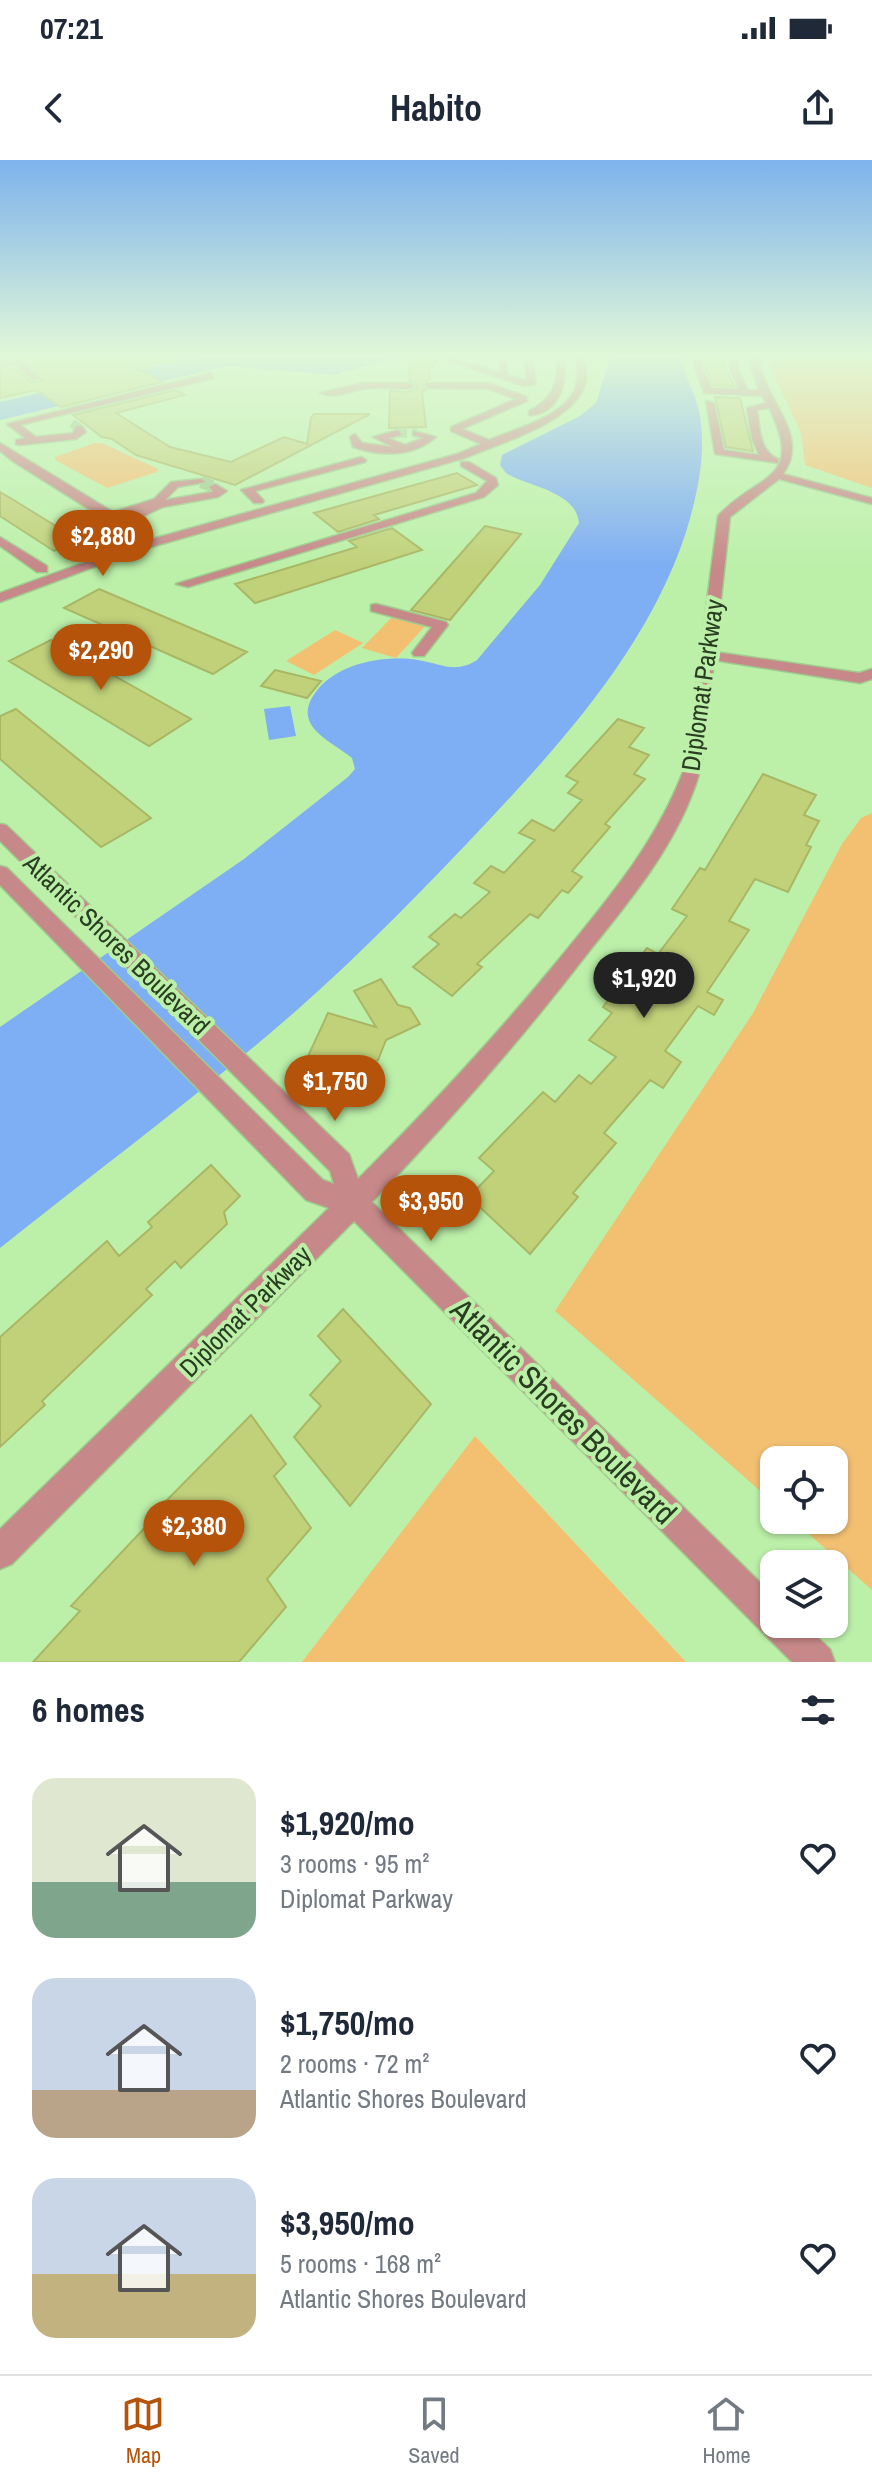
<!DOCTYPE html>
<meta charset="utf-8">
<style>
:root{--surface:#fff;--page:#f2f2f3;--text:#1f2937;--muted:#747a83;--line:#e0e1e3;--accent:#b45309}
body{margin:0;font-family:"Archivo Narrow",sans-serif;background:var(--page);color:var(--text);height:100vh;display:flex;flex-direction:column;font-size:30px;white-space:nowrap}
*{box-sizing:border-box;margin:0}
p{font-size:26px;color:var(--muted)}
.icon{flex:none;width:44px;height:44px;fill:none;stroke:currentColor;stroke-width:2;stroke-linecap:round;stroke-linejoin:round}
.map{position:relative;height:1502px;overflow:hidden}
.side{display:flex;flex-direction:column;background:var(--surface);flex:1}
.side>*{flex:none}
.controls{position:absolute;left:760px;top:1286px;display:grid;gap:16px}
.controls a{display:grid;place-items:center;width:88px;height:88px;border-radius:16px;background:var(--surface);box-shadow:0 2px 6px #0004;font-size:40px}
.price{position:absolute;translate:-50% -68px;padding:0 18px;border-radius:28px;background:var(--accent);color:#fff;font-size:26px;line-height:52px;filter:drop-shadow(0 2px 4px #0008)}
.price::after{content:'';position:absolute;left:50%;top:48px;width:24px;height:18px;margin-left:-12px;background:inherit;clip-path:polygon(0 0,100% 0,50% 100%)}
.price.on{background:#222;color:#fff}
ul{padding:0;list-style:none}
li{display:flex;align-items:center;gap:24px;height:200px;padding:0 32px}
li span{display:grid;place-items:center;flex:none;width:224px;height:160px;border-radius:24px;color:#555}
li>.icon{margin-inline-start:auto}
span .icon{width:96px;height:96px;fill:#fffc;stroke-width:1}
li b{font-size:34px}
h2{display:flex;justify-content:space-between;align-items:center;height:96px;padding:0 32px;font-size:34px}
.status{display:flex;justify-content:space-between;align-items:center;height:56px;padding:0 40px;background:var(--surface);direction:ltr}
.status svg{height:22px;fill:currentColor}
header{display:flex;justify-content:space-between;align-items:center;height:104px;padding:0 32px;background:var(--surface);font-size:36px;font-weight:800}
.menu{display:flex;justify-content:space-around;align-items:center;height:112px;border-top:2px solid var(--line);background:var(--surface);font-size:22px;color:var(--muted)}
.menu a{display:grid;justify-items:center;gap:4px}
.menu .on{color:var(--accent)}
.map>svg:first-child{display:block}
.green{fill:#f3c072}
.water{fill:#7eaef3}
.building{fill:#c1d17a;stroke:#a9b765;stroke-width:2;fill-rule:evenodd}
.lines{fill:none;stroke-linecap:round;stroke-linejoin:round}
.minor-tunnel-far1{stroke:#9fcc8e;stroke-width:9;stroke-dasharray:9 5;stroke-linecap:butt}
.minor-tunnel{stroke:#9fcc8e;stroke-width:12;stroke-dasharray:12 6;stroke-linecap:butt}
.minor-casing{stroke:#9fcc8e;stroke-width:3}
.minor{fill:#c78889;fill-rule:evenodd}
.labels{text-anchor:middle;dominant-baseline:central;stroke-width:8;stroke-linejoin:round;paint-order:stroke}
.street-label{font-size:26px;fill:#293e21;stroke:#bcf0a9}
.near-street-label{font-size:32px;fill:#293e21;stroke:#bcf0a9}
</style>
<div class="status"><b>07:21</b><svg viewBox="0 0 49 12"><path d="M0 12V9h3v3zM5 12V6h3v6zM10 12V3h3v9zM15 12V0h3v12zM26 1h20v11H26zM47 4h2v5h-2z"/></svg></div>
<header><svg class="icon" aria-label="back" viewBox="0 0 24 24"><path d="M15 5l-7 7 7 7"/></svg>Habito<svg class="icon" aria-label="share" viewBox="0 0 24 24"><path d="M12 15V3M7 8l5-5 5 5M5 13v7h14v-7"/></svg></header>
<div class="map">
<svg width="872" height="1502" viewBox="0 0 872 1502">
<rect width="100%" height="100%" fill="#bcf0a9"/>
<path class="green" d="M773 195H872V328L805 305 801 273 772 211 769 201Z
M95 283H102L158 309 157 312 107 328 55 300V297Z
M394 455 428 463 396 498 362 488Z
M335 470 363 483 314 515 286 501Z
M872 653V1430L793 1360H834V1300H774V1343L555 1151 753 853 842 684 861 658Z
M475 1276 686 1502H302Z"/>
<path class="water" d="M204 195H407L333 215 227 206 0 260V242Z
M611 195H683C682 213 694 230 698 247 708 287 698 333 686 372 650 483 568 576 490 659 428 725 365 790 297 850 202 933 99 1009 0 1088V867L244 699 348 617 355 609 352 598C332 581 291 567 315 533 337 503 383 495 418 500 442 504 455 514 477 500L540 425 579 363C576 331 529 327 506 313L500 305 502 295 580 256 596 243Z
M290 546 296 576 269 580 264 549Z"/>
<path class="building" d="M0 195H113L126 200 134 195H163L164 202 136 208 162 222 61 247 36 230 0 238ZM6 196 25 200 42 220 31 222 16 209 4 207 1 202Z
M409 195H442L429 210 430 219 422 223 426 230 422 232 426 267 389 268 390 231 409 232 416 226 410 220Z
M705 195H723L724 206 734 226 713 225 704 203Z
M176 230 185 235 116 253 170 287 231 302 284 277 307 284 311 258 314 254H370L235 325 136 295 112 279 102 277 73 255Z
M715 237 740 238 753 291 726 287Z
M457 313 477 325 374 355 379 359 338 372 314 353Z
M0 332 12 339 80 381 54 391 0 356Z
M485 366 521 374 450 460 411 450Z
M392 368 422 390 255 443 235 424 357 387 349 381Z
M99 429 247 492 213 514 64 448Z
M51 480 191 559 149 586 9 501Z
M275 510 321 521 307 538 261 526Z
M16 549 151 658 101 687 0 599V556Z
M618 559 644 568 629 587 649 595 634 614 645 619 605 664 610 667 572 711 582 717 568 733 562 730 538 758 530 754 477 804 482 807 452 836 413 807 439 784 429 777 455 754 461 758 490 732 474 723 491 706 504 713 535 680 519 673 532 660 554 671 582 640 568 633 578 622 566 616Z
M763 614 816 635 804 655 819 661 806 685 811 687 788 732 755 719 729 761 749 770 707 832 723 840 714 855 698 846 665 891 681 902 663 928 650 920 604 973 616 983 573 1033 578 1037 530 1094 469 1037 494 1011 479 998 543 932 555 942 579 915 591 924 616 897 589 880 612 853 603 847 647 788 658 794 687 756 672 749 700 708 705 710Z
M381 819 398 845 410 848 420 864 386 880 378 900 358 910 349 931 327 924 322 915 302 909 328 853 376 867 354 831Z
M211 1005 240 1036 224 1052 227 1064 181 1108 175 1101 146 1129 152 1135 42 1241 45 1245 0 1287V1177L107 1081 119 1096 152 1067 148 1062Z
M343 1149 431 1244 350 1346 294 1277 321 1246 310 1235 341 1201 318 1176Z
M251 1255 286 1304 274 1316 311 1368 267 1419 286 1447 239 1502H33L80 1451 71 1446 153 1359 151 1356Z"/>
<g class="lines">
<path class="minor-tunnel-far1" d="M409 226 428 225
M72 263 79 268
M398 273H417"/>
<path class="minor-tunnel" d="M201 322 215 327"/>
<defs>
<path id="minor" d="M116 195H131L127 197Z
M497 195H505L508 215 527 221 524 195H532L536 224 524 226 443 199 447 196 501 213Z
M557 195H565C567 220 561 255 529 255V251C554 238 558 223 557 195Z
M576 195H584C585 205 588 217 585 226 570 264 500 283 465 298L137 391 0 442V433L141 382 14 302 0 291V283L113 352 154 339 171 322 201 319 206 322 178 327 165 340 211 332 213 331 209 327 215 324 227 331 218 337 163 347 129 363 152 379 457 294 481 284 451 271V267L516 239 488 229 428 228 425 223H489L527 237V241L462 269 489 280C516 268 573 255 577 221 579 213 576 203 576 195Z
M694 195H702L701 203 711 228 739 229 730 210 731 195H739L738 210 748 230H759L751 207V195H759C759 236 813 273 783 314L872 338V344L779 319 730 357 715 492 859 513 872 509V519L860 523 714 500C709 544 709 591 693 632 670 693 627 744 587 794 520 881 448 963 372 1042L774 1436V1464H803L830 1489 835 1502H792L354 1061 12 1404 0 1409V1369L329 1048 306 1040 0 725V706L7 708 323 1020 334 1024 330 1011 0 681V664L6 665 349 994 358 1019C429 948 497 875 560 798 610 737 659 679 686 604L718 356C757 313 806 322 769 248L757 250C760 268 759 291 778 299V303L715 294 706 241 714 243 724 290 759 295 752 279 747 248 766 243 762 236 704 233 693 203Z
M7 199 23 202 40 218 33 220 17 206 4 204Z
M211 213 214 218 20 265 36 277 73 273 76 266H82L86 272 76 279 20 285 16 284V280L25 278 7 264Z
M362 223H409L413 226 409 229C395 229 378 226 364 229 349 231 335 240 320 233Z
M398 270 402 275 388 278 405 285 423 278 413 275V271L436 277C413 297 381 297 353 287L350 277 355 274 362 283 393 287 373 277Z
M361 297 366 300 365 302 255 331 264 341 262 343H254L241 330Z
M461 302H469L496 318 498 325 484 337 188 427 176 424 476 333 487 321 461 306Z
M0 377 47 406V412H37L0 386Z
M376 444 446 462 448 465 424 496H414L412 493 432 467 371 451V445Z"/>
</defs>
<use href="#minor" class="minor-casing"/>
<use href="#minor" class="minor"/>
</g>
<linearGradient id="sky" x2="0" y2="1"><stop stop-color="#7db2ec"/><stop offset="0.48" stop-color="#e1f8d8"/><stop offset="1" stop-color="#e1f8d8" stop-opacity="0"/></linearGradient>
<rect width="872" height="406" fill="url(#sky)"/>
<g class="labels">
<g class="street-label">
<text transform="translate(702 525) rotate(-82)">Diplomat Parkway</text>
<text transform="translate(117 784) rotate(44)">Atlantic Shores Boulevard</text>
<text transform="translate(245 1151) rotate(-45)">Diplomat Parkway</text>
</g>
<g class="near-street-label">
<text transform="translate(564 1251) rotate(45)">Atlantic Shores Boulevard</text>
</g>
</g>
</svg>
<div class="controls">
<a><svg class="icon" aria-label="locate" viewBox="0 0 24 24"><circle cx="12" cy="12" r="6"/><path d="M12 2v4M12 18v4M2 12h4M18 12h4"/></svg></a>
<a><svg class="icon" aria-label="layers" viewBox="0 0 24 24"><path d="M12 4l9 5-9 5-9-5zM3 14l9 5 9-5"/></svg></a>
</div>
<b class="price" style="left:103px;top:418px">$2,880</b>
<b class="price" style="left:101px;top:532px">$2,290</b>
<b class="price on" style="left:644px;top:860px">$1,920</b>
<b class="price" style="left:335px;top:963px">$1,750</b>
<b class="price" style="left:431px;top:1083px">$3,950</b>
<b class="price" style="left:194px;top:1408px">$2,380</b>
</div>
<section class="side">
<h2>6 homes<svg class="icon" aria-label="filters" viewBox="0 0 24 24"><path d="M4 7h16M4 17h16"/><circle cx="9" cy="7" r="2"/><circle cx="15" cy="17" r="2"/></svg></h2>
<ul>
<li><span style="background:linear-gradient(#dfe7d0 65%,#7fa58c 0)"><svg class="icon" aria-label="home" viewBox="0 0 24 24"><path d="M3 11l9-7 9 7M6 9v11h12V9"/></svg></span><div><b>$1,920/mo</b><p>3 rooms · 95 m²</p><p>Diplomat Parkway</p></div><svg class="icon" aria-label="heart" viewBox="0 0 24 24"><path d="M12 20l-8-8c-3-5 5-10 8-4 3-6 11-1 8 4z"/></svg></li>
<li><span style="background:linear-gradient(#c9d6e8 70%,#b9a48a 0)"><svg class="icon" aria-label="home" viewBox="0 0 24 24"><path d="M3 11l9-7 9 7M6 9v11h12V9"/></svg></span><div><b>$1,750/mo</b><p>2 rooms · 72 m²</p><p>Atlantic Shores Boulevard</p></div><svg class="icon" aria-label="heart" viewBox="0 0 24 24"><path d="M12 20l-8-8c-3-5 5-10 8-4 3-6 11-1 8 4z"/></svg></li>
<li><span style="background:linear-gradient(#c9d6e8 60%,#c2b280 0)"><svg class="icon" aria-label="home" viewBox="0 0 24 24"><path d="M3 11l9-7 9 7M6 9v11h12V9"/></svg></span><div><b>$3,950/mo</b><p>5 rooms · 168 m²</p><p>Atlantic Shores Boulevard</p></div><svg class="icon" aria-label="heart" viewBox="0 0 24 24"><path d="M12 20l-8-8c-3-5 5-10 8-4 3-6 11-1 8 4z"/></svg></li>
</ul>
</section>
<nav class="menu">
<a class="on"><svg class="icon" aria-label="map" viewBox="0 0 24 24"><path d="M3 6l6-2 6 2 6-2v14l-6 2-6-2-6 2zM9 4v14M15 6v14"/></svg>Map</a>
<a><svg class="icon" aria-label="saved" viewBox="0 0 24 24"><path d="M7 4h10v16l-5-4-5 4z"/></svg>Saved</a>
<a><svg class="icon" aria-label="home" viewBox="0 0 24 24"><path d="M3 11l9-7 9 7M6 9v11h12V9"/></svg>Home</a>
</nav>
